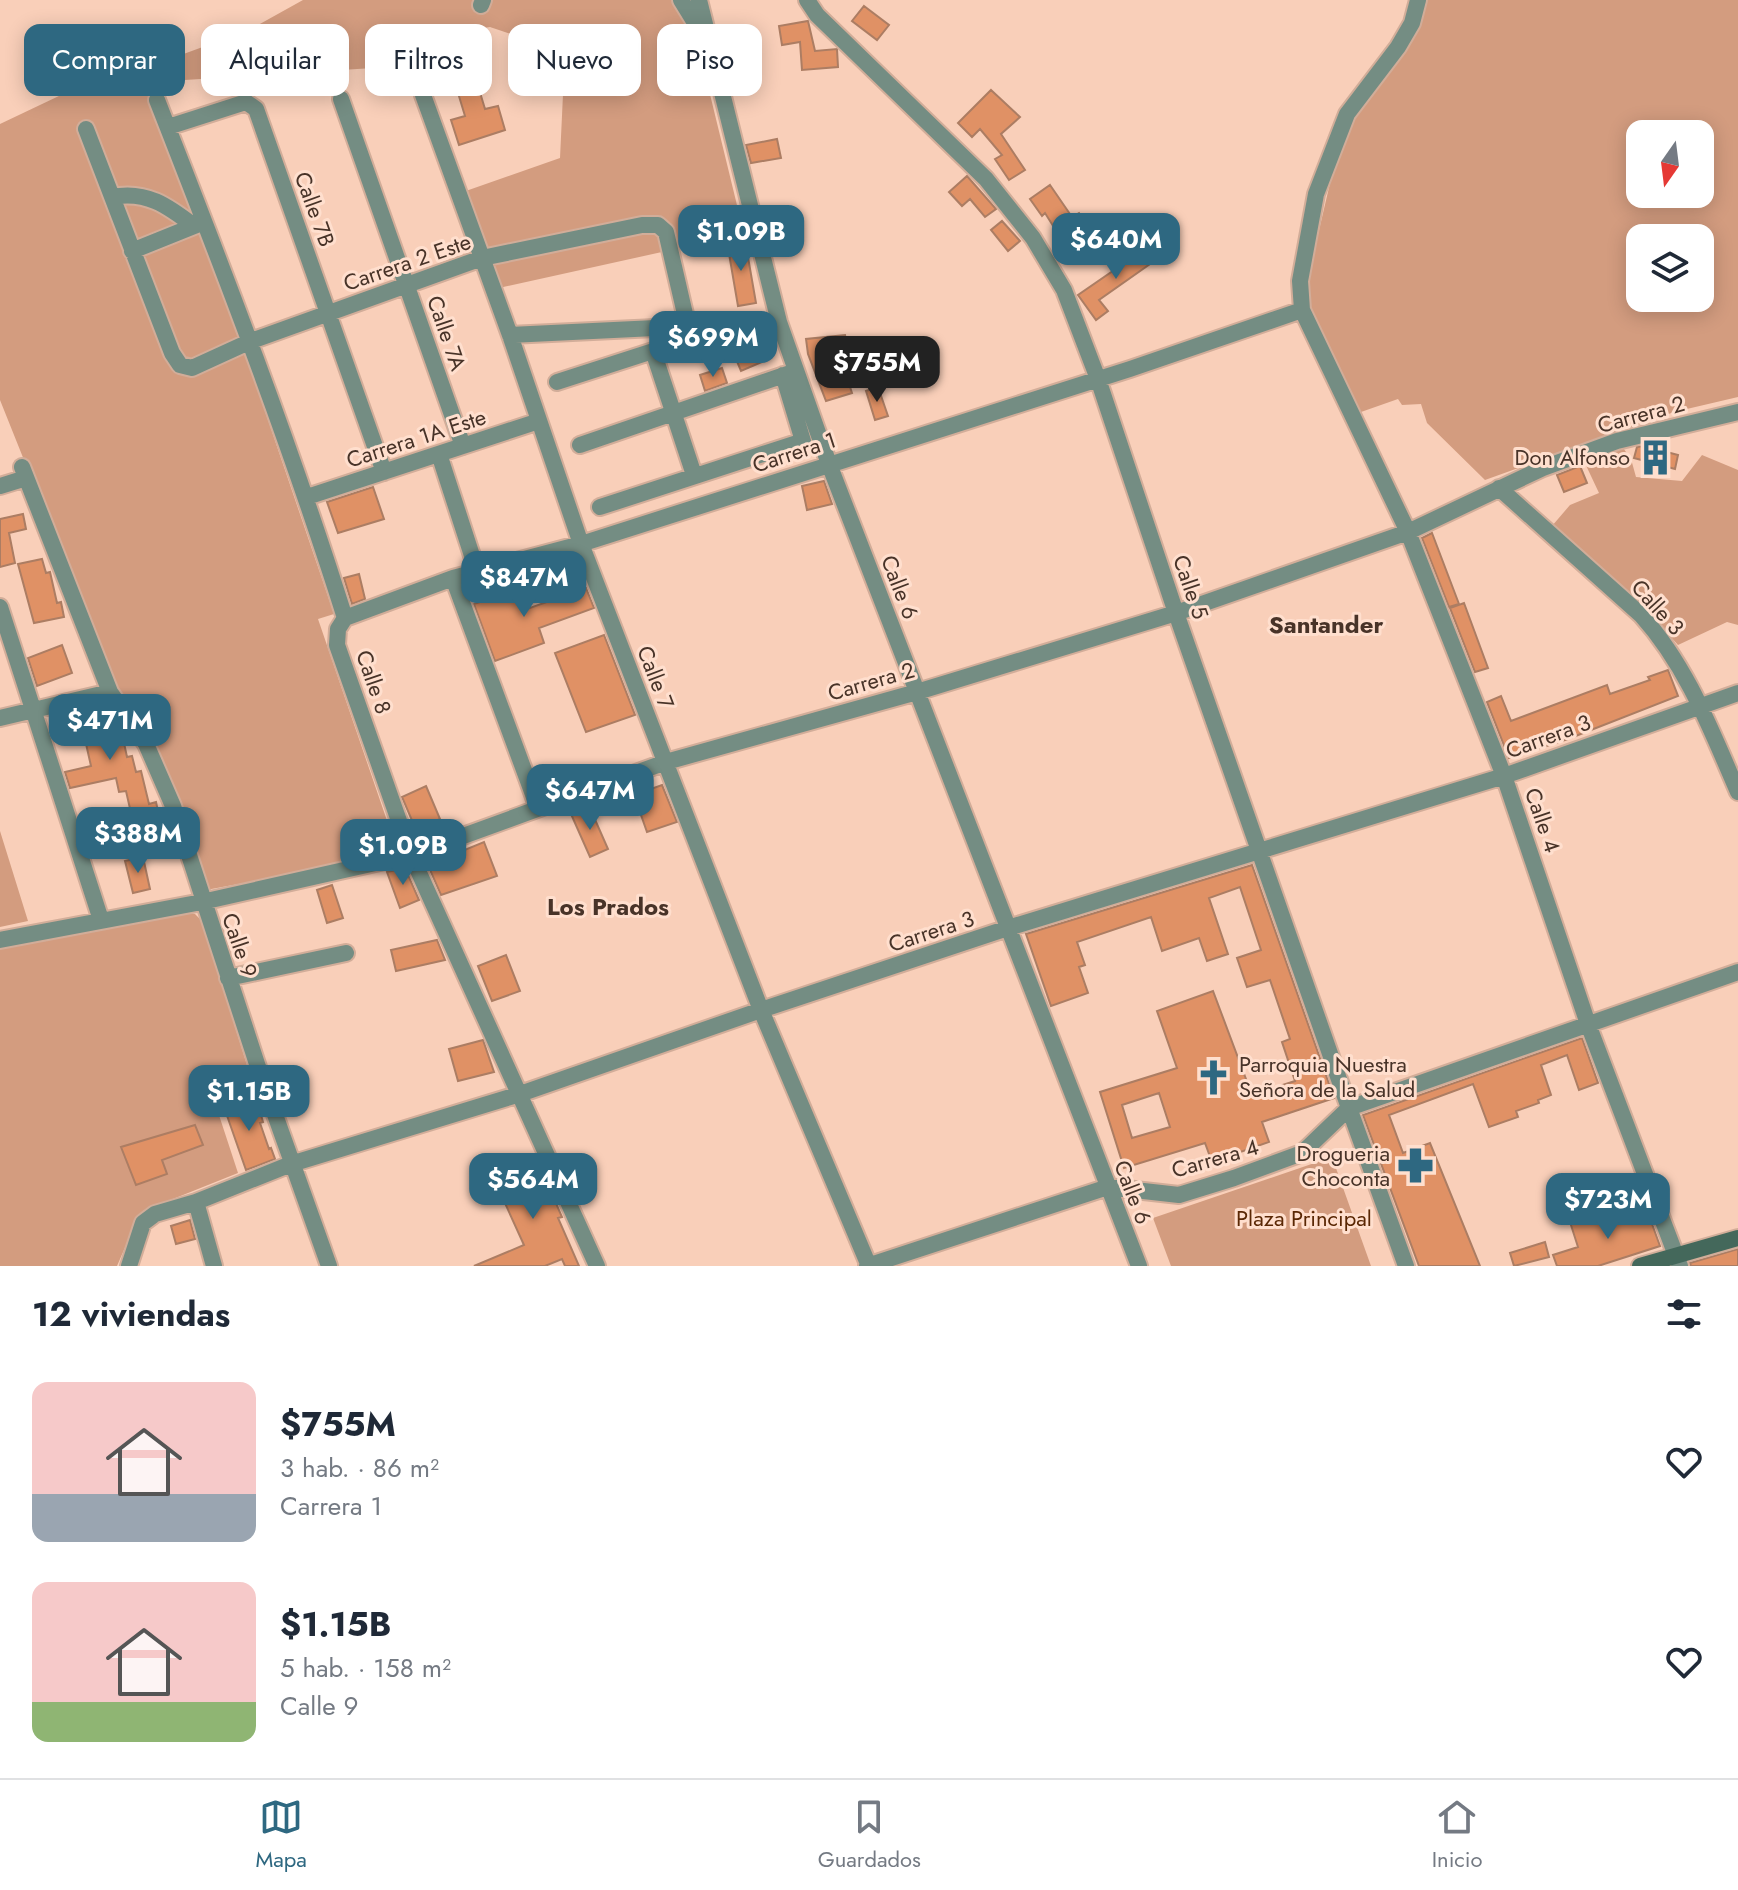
<!DOCTYPE html>
<html lang="es">
<meta charset="utf-8">
<style>
:root{--surface:#fff;--page:#f6f6f7;--text:#1f2937;--muted:#747a83;--line:#e0e1e3;--accent:#2e6881}
body{margin:0;font-family:Jost,sans-serif;background:var(--page);color:var(--text);height:100vh;display:flex;flex-direction:column;font-size:30px;white-space:nowrap}
*{box-sizing:border-box;margin:0}
p{font-size:26px;color:var(--muted)}
.icon{flex:none;width:44px;height:44px;fill:none;stroke:currentColor;stroke-width:2;stroke-linecap:round;stroke-linejoin:round}
.map{position:relative;height:1266px;overflow:hidden}
.side{display:flex;flex-direction:column;background:var(--surface);flex:1}
.side>*{flex:none}
.banner{position:absolute;left:24px;top:24px;width:800px;height:72px;display:flex;gap:16px}
.needle{width:52px;rotate:194deg}
.fabs{position:absolute;left:1626px;top:120px;display:grid;gap:16px}
.fabs a{display:grid;place-items:center;width:88px;height:88px;border-radius:16px;background:var(--surface);box-shadow:0 4px 20px #0003;font-size:40px}
.price{position:absolute;translate:-50% -68px;padding:0 18px;border-radius:16px;background:var(--accent);color:#fff;font-size:26px;line-height:52px;filter:drop-shadow(0 2px 4px #0008)}
.price::after{content:'';position:absolute;left:50%;top:48px;width:24px;height:18px;margin-left:-12px;background:inherit;clip-path:polygon(0 0,100% 0,50% 100%)}
.price.selected{background:#222;color:#fff}
ul{padding:0;list-style:none}
li{display:flex;align-items:center;gap:24px;height:200px;padding:0 32px}
li span{display:grid;place-items:center;flex:none;width:224px;height:160px;border-radius:16px;color:#555}
li>.icon{margin-inline-start:auto}
span .icon{width:96px;height:96px;fill:#fffc;stroke-width:1}
li b{font-size:34px}
h2{display:flex;justify-content:space-between;align-items:center;height:96px;padding:0 32px;font-size:34px}
.pill{padding:0 28px;border-radius:16px;background:var(--surface);box-shadow:0 4px 20px #0003;font-size:28px;line-height:72px}
.pill.selected{background:var(--accent);color:#fff}
.tabs{display:flex;justify-content:space-around;align-items:center;height:112px;border-top:2px solid var(--line);background:var(--surface);font-size:22px;color:var(--muted)}
.tabs a{display:grid;justify-items:center;gap:4px}
.tabs .selected{color:var(--accent)}
.map>svg:first-child{display:block}
.green{fill:#d39c7f;fill-rule:evenodd}
.building{fill:#e09165;stroke:#ac7d63;stroke-width:2;fill-rule:evenodd}
.lines{fill:none;stroke-linecap:round;stroke-linejoin:round}
.street-casing{stroke:#d2ad99;stroke-width:20}
.secondary-casing{stroke:#d2ad99;stroke-width:20}
.street{stroke:#748d83;stroke-width:16}
.secondary{stroke:#44685b;stroke-width:16}
.labels{text-anchor:middle;dominant-baseline:central;stroke-width:6;stroke-linejoin:round;paint-order:stroke}
.street-label{font-size:22px;fill:#483328;stroke:#ffdfce}
.poi-label{font-size:22px;fill:#483328;stroke:#ffdfce;text-anchor:end}
.park-label{font-size:22px;fill:#5a2704;stroke:#ffdfce}
.neighbourhood-label{font-size:24px;font-weight:bold;fill:#483328;stroke:#ffdfce}
</style>
<div class="map">
<svg width="1738" height="1266" viewBox="0 0 1738 1266">
<rect width="100%" height="100%" fill="#f9cfb9"/>
<path class="green" d="M303 0H687L745 238 671 250 494 289 463 192 560 158 565 52 490 27 440 34 426 42 421 49V65L153 82 334 614 318 619 395 844 310 871 206 890 116 690 0 400V124L61 95 153 81 159 63 249 30Z
M1418 0H1738V397L1674 412 1485 480 1427 423 1421 404 1402 405 1398 399 1361 412 1313 315 1306 286 1341 136ZM1640 134H1700V194H1640ZM1640 238H1700V298H1640Z
M1621 445 1631 459 1636 477 1682 481 1702 455 1738 470V625L1727 622 1678 645 1651 615 1552 526 1570 505 1599 493 1583 459Z
M0 831 28 921 0 927Z
M186 912 195 914 202 921 256 1094 217 1109 238 1173 143 1211 136 1222 117 1266H0V949Z
M1332 1157 1371 1266H1171L1153 1218Z"/>
<path class="building" d="M864 6 889 25 877 40 852 21Z
M808 21 815 51 837 49 838 67 802 70 800 42 782 45 779 26Z
M475 76 485 109 498 106 505 130 459 145 451 120 465 116 455 83Z
M991 90 1020 117 1001 134 1025 170 1009 180 995 159 1002 155 980 129 972 137 958 123Z
M777 139 781 158 751 163 746 145Z
M967 176 996 209 985 217 970 199 962 206 949 192Z
M1050 185 1072 217 1079 213 1086 225 1062 240 1045 213 1042 216 1030 199Z
M1002 221 1020 241 1008 251 991 230Z
M1099 222 1107 235 1088 246 1080 232Z
M745 240 756 303 738 306 727 242Z
M1152 244 1160 257 1099 300 1108 311 1096 320 1078 295Z
M845 335 847 349 838 350 852 393 826 401 808 354 806 339Z
M753 338 762 362 741 371 731 347Z
M722 368 727 383 705 391 700 375Z
M878 387 888 416 875 420 866 391Z
M1644 446 1678 455 1675 469 1634 458 1637 447Z
M1580 466 1587 483 1564 492 1557 475Z
M824 481 832 504 807 510 802 486Z
M373 487 384 519 338 533 327 502Z
M23 514 26 529 9 533 15 563 0 567V519Z
M1432 533 1459 604 1449 607 1422 538Z
M42 559 46 573 50 572 57 603 61 602 64 617 34 623 18 564Z
M359 574 365 599 352 604 344 578Z
M523 587 530 608 586 588 594 608 539 628 544 643 495 661 474 604Z
M1464 603 1488 668 1475 672 1450 608Z
M604 635 635 715 586 732 555 653Z
M62 645 72 673 37 686 28 658Z
M1668 670 1678 696 1568 739 1509 758 1487 702 1501 696 1511 721 1607 685 1610 694 1650 680 1648 677Z
M105 704 111 722 115 721 121 744 124 743 127 757 132 756 136 772 141 771 149 804 156 802 160 820 134 826 126 791 119 792 116 778 70 788 65 772 91 766 82 726 68 729 65 714Z
M662 785 677 822 647 832 634 795Z
M426 786 440 819 416 830 402 797Z
M589 806 608 849 590 857 571 814Z
M484 842 497 876 441 895 427 863 463 854 462 851Z
M143 857 150 889 133 893 125 861Z
M1252 865 1334 1098 1262 1122 1269 1142 1212 1162 1205 1143 1124 1168 1100 1092 1177 1068 1157 1011 1213 991 1252 1095 1295 1081 1282 1042 1290 1039 1270 980 1247 987 1237 958 1261 950 1240 887 1209 898 1228 954 1207 961 1199 938 1162 951 1151 917 1077 942 1085 965 1079 967 1088 993 1051 1006 1026 934ZM1159 1093 1170 1127 1132 1138 1122 1105Z
M405 868 419 900 400 908 387 872Z
M332 885 343 918 327 923 317 890Z
M437 940 445 960 396 971 391 950Z
M506 955 520 991 492 1001 478 966Z
M1582 1038 1598 1083 1579 1090 1567 1055 1541 1065 1551 1095 1538 1100 1539 1103 1516 1111 1518 1117 1489 1127 1473 1084 1389 1115 1403 1153 1430 1143 1480 1266H1419L1363 1115Z
M483 1040 494 1072 458 1081 449 1049Z
M256 1097 263 1122 260 1123 269 1149 271 1148 275 1159 246 1170 224 1107Z
M195 1125 203 1145 162 1160 167 1174 136 1185 121 1147Z
M537 1160 562 1217 558 1218 579 1266H565L562 1259 545 1266H474L524 1245 494 1179Z
M1600 1212 1604 1226 1648 1213 1660 1246 1598 1266H1557L1553 1255 1578 1247 1570 1222Z
M190 1220 195 1239 176 1244 171 1226Z
M1545 1242 1549 1257 1514 1266 1510 1253Z
M1738 1249V1266H1691L1690 1263Z"/>
<g class="lines">
<defs>
<path id="street" d="M681 0 705 39
M699 0 779 322 829 464 1139 1266
M807 0 817 15 986 179 1033 238 1064 290 1098 379 1176 613 1349 1108 1406 1266
M1418 0 1412 23 1398 47 1347 114 1316 194 1300 281 1302 310 1408 532 1504 776 1588 1024 1680 1266
M481 5 483 0
M423 95 510 335 581 544 761 1010 869 1266
M341 99 463 446
M157 100C224 271 290 443 345 618
M168 127 246 102 256 109 384 472
M86 129 172 353 180 365 192 368 251 341 482 258 642 225H658L666 232 688 327
M112 197C146 190 168 206 194 226
M132 251 199 224
M510 335 779 322
M557 382 653 351 694 475
M580 445 790 373
M439 454 477 571
M22 467 110 692 146 744 173 806 258 1067 329 1266
M0 486 26 478
M1499 488 1641 615C1687 666 1711 730 1738 792
M307 497 539 421
M600 507 803 441 783 375
M453 578 538 808
M0 607 101 920
M345 618 453 578 581 544 1130 369 1302 310
M345 618 338 629 337 645 411 855 597 1266
M0 718 110 692
M0 940 202 902 411 855 666 762 917 692 1176 613 1408 532 1543 468 1617 441 1738 412
M228 978 346 953
M196 1202 214 1266
M129 1266 143 1223 155 1214 196 1202 291 1164 520 1094 761 1010 1008 928 1504 776 1738 693
M867 1266 1108 1187 1179 1195 1234 1178 1302 1153 1349 1108 1738 972"/>
<path id="secondary" d="M1640 1266 1738 1238"/>
</defs>
<use href="#street" class="street-casing"/>
<use href="#secondary" class="secondary-casing"/>
<use href="#street" class="street"/>
<use href="#secondary" class="secondary"/>
</g>
<defs>
<symbol id="building-bare" viewBox="-9 -9 18 18"><path d="M-4-6H4V6H1V3H-1V6H-4ZM-2.5-4.3h1.7v1.8h-1.7ZM.8-4.3h1.7v1.8H.8ZM-2.5-1h1.7V.8h-1.7ZM.8-1h1.7V.8H.8Z" fill="#2e6881" stroke="#ffdfce" stroke-width="2.5" paint-order="stroke"/></symbol>
<symbol id="church-bare" viewBox="-9 -9 18 18"><path d="M-1.2-6h2.4v3.5h3.3v2.4h-3.3V6h-2.4V-.1h-3.3v-2.4h3.3Z" fill="#2e6881" stroke="#ffdfce" stroke-width="2.5" paint-order="stroke"/></symbol>
<symbol id="pharmacy-bare" viewBox="-9 -9 18 18"><path d="M-2-6h4v4h4v4h-4v4h-4v-4h-4v-4h4Z" fill="#2e6881" stroke="#ffdfce" stroke-width="2.5" paint-order="stroke"/></symbol>
</defs>
<g fill-rule="evenodd">
<use href="#building-bare" x="1630" y="432" width="51" height="51"/>
<use href="#church-bare" x="1188" y="1052" width="51" height="51"/>
<use href="#pharmacy-bare" x="1390" y="1140" width="51" height="51"/>
</g>
<g class="labels">
<g class="street-label">
<text transform="translate(315 209) rotate(70)">Calle 7B</text>
<text transform="translate(407 262) rotate(-19)">Carrera 2 Este</text>
<text transform="translate(447 333) rotate(71)">Calle 7A</text>
<text transform="translate(1641 414) rotate(-15)">Carrera 2</text>
<text transform="translate(416 438) rotate(-18)">Carrera 1A Este</text>
<text transform="translate(794 452) rotate(-18)">Carrera 1</text>
<text transform="translate(900 587) rotate(69)">Calle 6</text>
<text transform="translate(1191 587) rotate(71)">Calle 5</text>
<text transform="translate(1658 607) rotate(48)">Calle 3</text>
<text transform="translate(656 677) rotate(69)">Calle 7</text>
<text transform="translate(871 681) rotate(-16)">Carrera 2</text>
<text transform="translate(374 682) rotate(71)">Calle 8</text>
<text transform="translate(1548 736) rotate(-20)">Carrera 3</text>
<text transform="translate(1543 820) rotate(71)">Calle 4</text>
<text transform="translate(931 931) rotate(-18)">Carrera 3</text>
<text transform="translate(240 945) rotate(71)">Calle 9</text>
<text transform="translate(1215 1158) rotate(-16)">Carrera 4</text>
<text transform="translate(1133 1192) rotate(69)">Calle 6</text>
</g>
<g class="poi-label">
<text x="1630" y="457">Don Alfonso</text>
<text x="1239" y="1064" text-anchor="start">Parroquia Nuestra<tspan x="1239" dy="25">Señora de la Salud</tspan></text>
<text x="1390" y="1153">Drogueria<tspan x="1390" dy="25">Choconta</tspan></text>
</g>
<g class="park-label">
<text x="1304" y="1218">Plaza Principal</text>
</g>
<g class="neighbourhood-label">
<text x="1326" y="624">Santander</text>
<text x="608" y="906">Los Prados</text>
</g>
</g>
</svg>
<div class="fabs">
<a><svg class="needle" viewBox="-14 -14 28 28"><path d="M0-13l5 13h-10z" fill="#e53935"/><path d="M0 13l5-13h-10z" fill="#747a83"/></svg></a>
<a><svg class="icon" aria-label="layers" viewBox="0 0 24 24"><path d="M12 4l9 5-9 5-9-5zM3 14l9 5 9-5"/></svg></a>
</div>
<b class="price" style="left:741px;top:273px">$1.09B</b>
<b class="price" style="left:1116px;top:281px">$640M</b>
<b class="price" style="left:713px;top:379px">$699M</b>
<b class="price selected" style="left:877px;top:404px">$755M</b>
<b class="price" style="left:524px;top:619px">$847M</b>
<b class="price" style="left:110px;top:762px">$471M</b>
<b class="price" style="left:590px;top:832px">$647M</b>
<b class="price" style="left:138px;top:875px">$388M</b>
<b class="price" style="left:403px;top:887px">$1.09B</b>
<b class="price" style="left:249px;top:1133px">$1.15B</b>
<b class="price" style="left:533px;top:1221px">$564M</b>
<b class="price" style="left:1608px;top:1241px">$723M</b>
<div class="banner">
<a class="pill selected">Comprar</a>
<a class="pill">Alquilar</a>
<a class="pill">Filtros</a>
<a class="pill">Nuevo</a>
<a class="pill">Piso</a>
</div>
</div>
<section class="side">
<h2>12 viviendas<svg class="icon" aria-label="filters" viewBox="0 0 24 24"><path d="M4 7h16M4 17h16"/><circle cx="9" cy="7" r="2"/><circle cx="15" cy="17" r="2"/></svg></h2>
<ul>
<li><span style="background:linear-gradient(#f6c9c9 70%,#9aa5b1 0)"><svg class="icon" aria-label="home" viewBox="0 0 24 24"><path d="M3 11l9-7 9 7M6 9v11h12V9"/></svg></span><div><b>$755M</b><p>3 hab. · 86 m²</p><p>Carrera 1</p></div><svg class="icon" aria-label="heart" viewBox="0 0 24 24"><path d="M12 20l-8-8c-3-5 5-10 8-4 3-6 11-1 8 4z"/></svg></li>
<li><span style="background:linear-gradient(#f6c9c9 75%,#8fb573 0)"><svg class="icon" aria-label="home" viewBox="0 0 24 24"><path d="M3 11l9-7 9 7M6 9v11h12V9"/></svg></span><div><b>$1.15B</b><p>5 hab. · 158 m²</p><p>Calle 9</p></div><svg class="icon" aria-label="heart" viewBox="0 0 24 24"><path d="M12 20l-8-8c-3-5 5-10 8-4 3-6 11-1 8 4z"/></svg></li>
</ul>
</section>
<nav class="tabs">
<a class="selected"><svg class="icon" aria-label="map" viewBox="0 0 24 24"><path d="M3 6l6-2 6 2 6-2v14l-6 2-6-2-6 2zM9 4v14M15 6v14"/></svg>Mapa</a>
<a><svg class="icon" aria-label="saved" viewBox="0 0 24 24"><path d="M7 4h10v16l-5-4-5 4z"/></svg>Guardados</a>
<a><svg class="icon" aria-label="home" viewBox="0 0 24 24"><path d="M3 11l9-7 9 7M6 9v11h12V9"/></svg>Inicio</a>
</nav>
